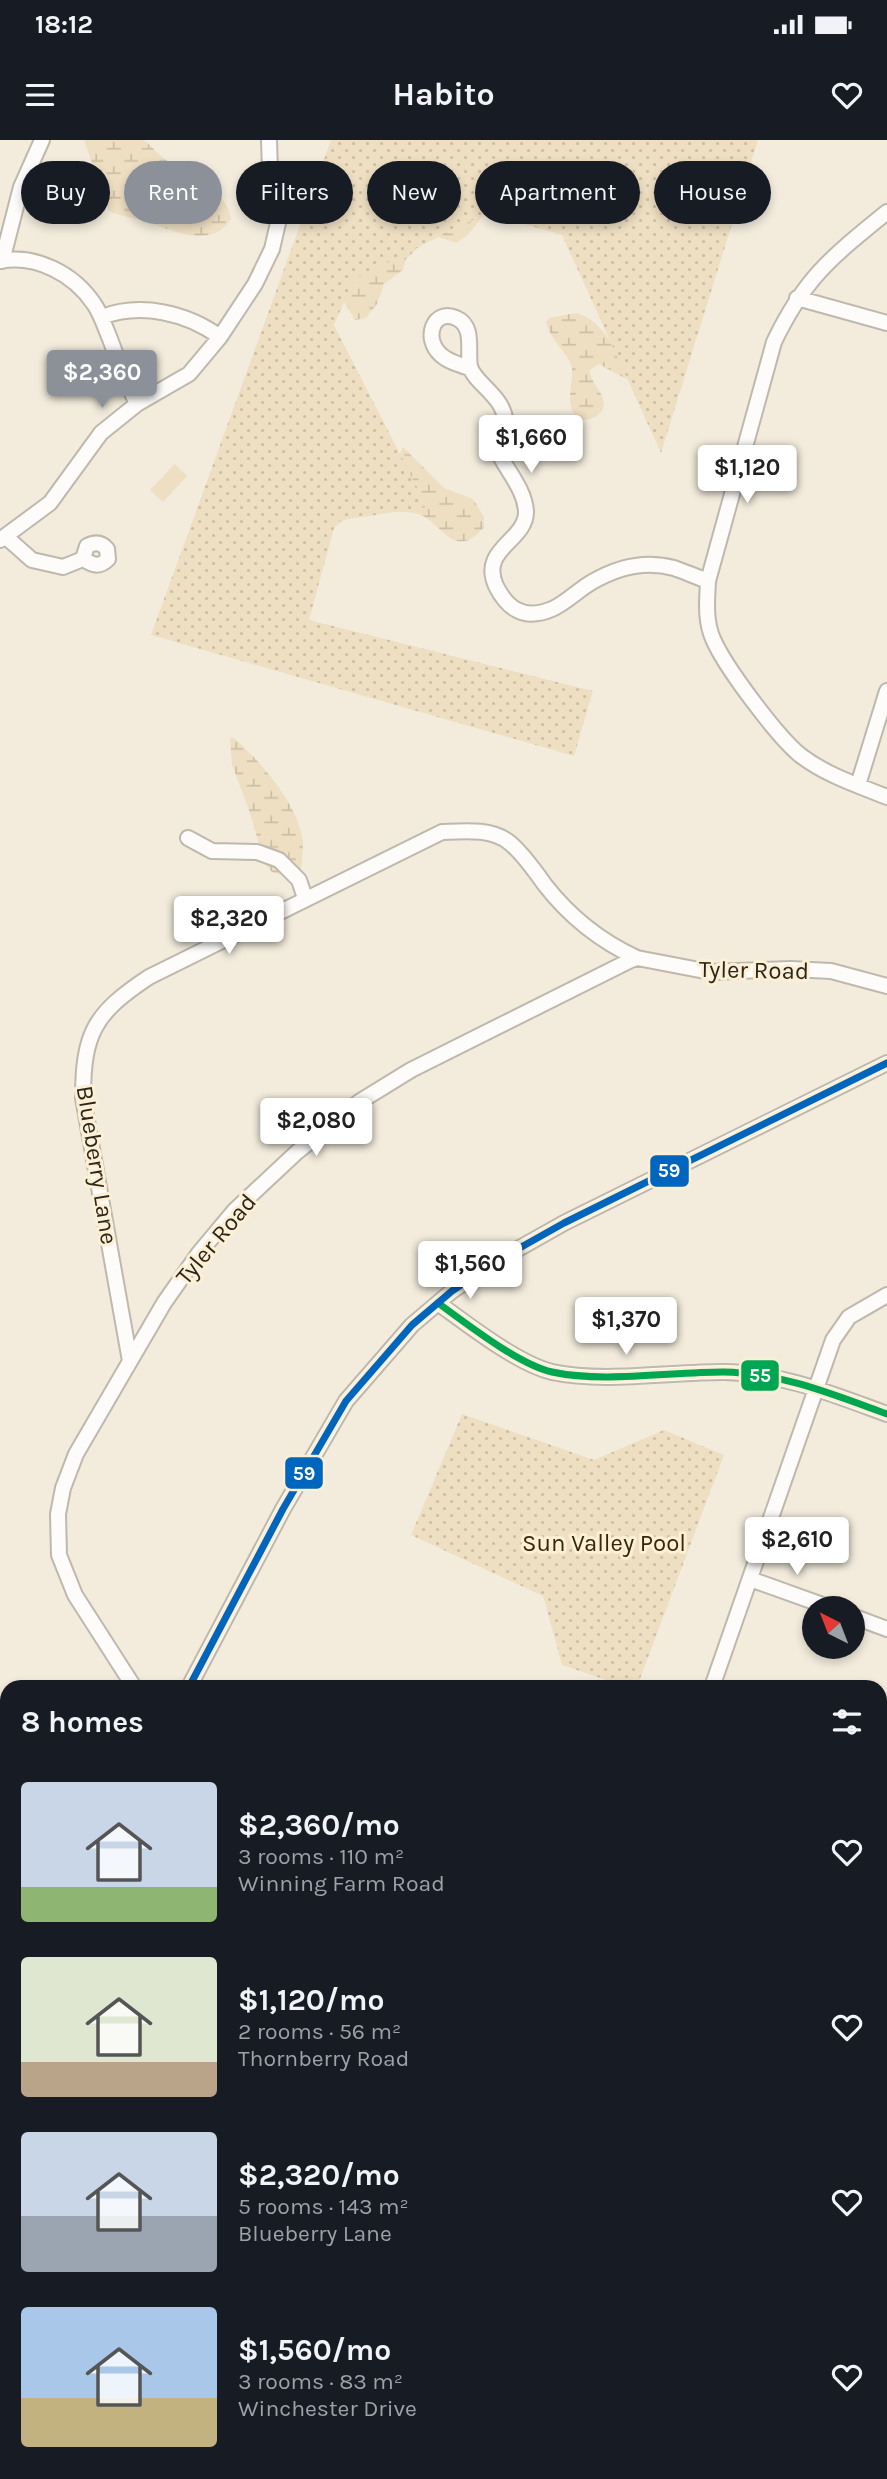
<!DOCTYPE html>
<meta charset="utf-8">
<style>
:root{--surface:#171b24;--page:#242831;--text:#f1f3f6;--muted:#9ea1a6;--accent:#8c9099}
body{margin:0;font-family:Karla,sans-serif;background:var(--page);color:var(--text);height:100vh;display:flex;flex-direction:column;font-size:26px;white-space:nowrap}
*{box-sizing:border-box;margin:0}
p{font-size:23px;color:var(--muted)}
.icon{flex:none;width:38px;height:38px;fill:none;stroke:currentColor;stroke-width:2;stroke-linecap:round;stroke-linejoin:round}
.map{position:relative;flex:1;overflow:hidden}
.details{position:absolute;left:0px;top:1540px;width:887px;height:800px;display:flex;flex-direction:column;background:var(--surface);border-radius:21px 21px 0 0;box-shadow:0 4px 10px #0003}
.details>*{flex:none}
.top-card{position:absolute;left:21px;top:21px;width:845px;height:63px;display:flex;gap:14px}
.needle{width:46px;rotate:318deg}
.tools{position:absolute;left:802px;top:1456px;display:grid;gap:14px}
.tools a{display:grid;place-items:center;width:63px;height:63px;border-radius:50%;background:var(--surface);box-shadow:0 4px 10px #0003;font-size:35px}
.price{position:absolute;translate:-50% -60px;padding:0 16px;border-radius:7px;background:#fff;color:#222;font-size:23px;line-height:46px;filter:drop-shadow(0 2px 4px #0008)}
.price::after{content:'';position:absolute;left:50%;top:42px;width:21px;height:16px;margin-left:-10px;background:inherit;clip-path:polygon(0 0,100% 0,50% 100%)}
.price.active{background:var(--accent);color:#fff}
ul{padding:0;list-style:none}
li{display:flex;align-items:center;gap:21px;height:175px;padding:0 21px}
li span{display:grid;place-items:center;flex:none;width:196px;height:140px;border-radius:7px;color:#555}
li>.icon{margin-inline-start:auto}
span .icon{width:84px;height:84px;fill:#fffc;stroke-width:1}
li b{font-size:30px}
h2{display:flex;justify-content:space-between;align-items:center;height:84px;padding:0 21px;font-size:30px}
.chip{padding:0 24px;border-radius:32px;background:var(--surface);box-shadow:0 4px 10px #0003;font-size:24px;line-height:63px}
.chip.active{background:var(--accent);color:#fff}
.status{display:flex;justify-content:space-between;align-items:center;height:49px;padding:0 35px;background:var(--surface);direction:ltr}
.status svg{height:19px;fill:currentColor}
header{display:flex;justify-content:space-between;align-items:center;height:91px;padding:0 21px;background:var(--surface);font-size:32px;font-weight:700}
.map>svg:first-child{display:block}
.green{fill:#eedfc2}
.wetland{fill:url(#wetland-marsh)}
.park{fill:url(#park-dots)}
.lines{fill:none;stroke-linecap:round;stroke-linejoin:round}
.stream{stroke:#d5bf8f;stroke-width:2.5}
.minor-casing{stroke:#beb8ad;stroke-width:18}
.major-casing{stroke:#babcb8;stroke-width:21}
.minor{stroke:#fdfcfa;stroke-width:14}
.major{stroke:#f0f3f2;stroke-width:18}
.bus-1-casing{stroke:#fcefd4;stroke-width:12}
.bus-2-casing{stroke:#fcefd4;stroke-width:12}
.bus-1{stroke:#00a651;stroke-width:7}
.bus-2{stroke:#0065bd;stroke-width:7}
.labels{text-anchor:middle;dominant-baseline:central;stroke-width:6;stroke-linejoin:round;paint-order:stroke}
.street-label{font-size:24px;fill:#2a261c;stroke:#fcefd4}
.park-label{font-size:24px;fill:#34280b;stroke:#fcefd4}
.line-badge{stroke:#fcefd4;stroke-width:2.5}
.badge-label{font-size:19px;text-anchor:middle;font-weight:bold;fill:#fff}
</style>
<div class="status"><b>18:12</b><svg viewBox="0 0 49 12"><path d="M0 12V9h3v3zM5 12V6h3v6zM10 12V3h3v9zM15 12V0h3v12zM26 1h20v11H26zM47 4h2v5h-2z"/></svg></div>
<header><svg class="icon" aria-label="menu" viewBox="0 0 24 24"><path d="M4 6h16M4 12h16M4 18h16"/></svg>Habito<svg class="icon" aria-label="heart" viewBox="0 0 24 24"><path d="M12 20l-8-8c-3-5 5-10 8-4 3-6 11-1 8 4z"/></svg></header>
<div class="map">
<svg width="887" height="2339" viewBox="0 0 887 2339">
<defs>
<pattern id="wetland-marsh" width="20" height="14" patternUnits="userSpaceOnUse" patternTransform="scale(1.75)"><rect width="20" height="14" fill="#eedfc2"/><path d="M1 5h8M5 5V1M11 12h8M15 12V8" fill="none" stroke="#ccbfa6"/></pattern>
<pattern id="park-dots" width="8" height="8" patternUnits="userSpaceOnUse" patternTransform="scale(1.75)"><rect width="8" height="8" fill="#eedfc2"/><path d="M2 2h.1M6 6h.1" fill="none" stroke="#ccbfa6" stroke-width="1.8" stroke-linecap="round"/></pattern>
</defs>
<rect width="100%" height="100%" fill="#f3ecdd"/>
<path class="green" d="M175 324 187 336 163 362 150 350Z"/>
<path class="wetland" d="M84 0H144C153 8 162 18 173 25 192 38 229 52 231 79 210 112 169 88 141 80 130 77 119 76 109 71Z
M482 69 483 76C474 87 468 97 456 103L433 95 406 119 403 130 384 144 377 164 366 178 355 180 344 162 352 127Z
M576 173C603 179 619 216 631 238H624L599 224 590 230C590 243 603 250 604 264 604 276 585 285 576 276 565 266 573 242 572 229 571 216 551 202 546 182L549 178Z
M403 307 444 348 473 359 484 377V387C455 422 442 384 421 375 405 368 360 373 344 380 339 383 335 387 331 390L288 348 397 321Z
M230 597 235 599C261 622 300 666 303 703 303 711 302 721 301 730L288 737 272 732 265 724 248 667 232 625Z"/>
<path class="park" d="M331 0H758L661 313 562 95 487 73 354 139 334 185 427 367 336 381 309 480 593 551 574 616 151 495Z
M462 1274 594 1320 664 1290 724 1315 637 1547H627L562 1525 543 1456 411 1395Z
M39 2333H243L238 2339H39Z"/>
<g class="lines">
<path class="stream" d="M39 2337 46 2339
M0 2339 17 2333"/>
<defs>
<path id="minor" d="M887 72C833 116 805 137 774 202L708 441C707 461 705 481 713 499 725 527 777 596 800 615 826 635 857 645 887 657
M0 121C36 114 74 134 94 164 101 174 105 187 110 199 118 221 127 243 137 264
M2 121 21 47 42 0
M797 158 887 183
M102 177C141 162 187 173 220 197
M470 228C460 225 449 222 441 215 422 198 434 168 456 178 475 186 467 210 470 226 473 242 503 256 505 279 505 289 499 301 497 310 506 330 525 349 526 372 526 401 479 409 496 446 501 456 507 465 517 470 528 476 540 474 552 469 566 463 578 450 592 442 616 428 645 420 674 428 685 432 697 437 708 441
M6 397 32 420 63 427 83 419 87 406C95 402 101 402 107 409L108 419C99 428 93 425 83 419
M0 400 50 363 101 293 137 264 189 234 220 197 255 144 272 109 278 83 270 31 269 0
M858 645 887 551
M188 698 212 711 257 712 279 720 299 740 305 758
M438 1163C467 1184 518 1224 552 1232 602 1243 671 1232 723 1232 782 1233 832 1254 887 1274
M130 1221 83 958C83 892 95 873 149 837L442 692C464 691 492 688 510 703 523 714 535 731 545 745 570 777 600 801 637 818
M750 1439 831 1468
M852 1476 887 1489
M134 1547 75 1455 59 1415 58 1374 63 1348 76 1314 164 1163 199 1113 235 1070 297 1012 359 962 411 930 631 820 637 818 710 832 791 829 831 831 887 846
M189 1547 283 1369 346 1261 412 1185 452 1151 493 1123 564 1083 887 923
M712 1547 833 1200 849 1177 887 1155
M880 1704 887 1707
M880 2180 887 2178
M306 2333 318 2339
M567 2333 571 2339
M780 2333 781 2339
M424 2339 439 2333"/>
<path id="major" d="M0 1672 7 1675
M880 1883 887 1885
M30 2339V2333"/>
</defs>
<use href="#minor" class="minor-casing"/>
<use href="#major" class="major-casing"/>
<use href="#minor" class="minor"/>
<use href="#major" class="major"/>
<defs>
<path id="bus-1" d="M438 1163C467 1184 518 1224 552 1232 602 1243 671 1232 723 1232 782 1233 832 1254 887 1274"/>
<path id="bus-2" d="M189 1547 283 1369 346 1261 412 1185 452 1151 493 1123 564 1083 887 923"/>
</defs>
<use href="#bus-1" class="bus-1-casing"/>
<use href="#bus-2" class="bus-2-casing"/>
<use href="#bus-1" class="bus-1"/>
<use href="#bus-2" class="bus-2"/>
</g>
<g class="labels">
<g class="street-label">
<text transform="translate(754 830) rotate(1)">Tyler Road</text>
<text transform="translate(97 1025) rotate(81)">Blueberry Lane</text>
<text transform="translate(216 1099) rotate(-50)">Tyler Road</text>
</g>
<g class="park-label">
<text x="604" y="1403">Sun Valley Pool</text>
</g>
</g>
<g class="line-badge">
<rect x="649" y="1014" width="41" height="34" rx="7" fill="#0065bd"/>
<rect x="740" y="1219" width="40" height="33" rx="7" fill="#00a651"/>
<rect x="284" y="1316" width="40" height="34" rx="7" fill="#0065bd"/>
</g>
<g class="badge-label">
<text x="669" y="1037">59</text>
<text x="760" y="1242">55</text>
<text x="304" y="1340">59</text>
</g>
</svg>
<div class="tools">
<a><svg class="needle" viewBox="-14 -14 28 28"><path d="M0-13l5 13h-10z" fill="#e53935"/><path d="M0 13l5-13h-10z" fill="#9ea1a6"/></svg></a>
</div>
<b class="price active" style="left:102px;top:270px">$2,360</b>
<b class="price" style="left:531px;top:335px">$1,660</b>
<b class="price" style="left:747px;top:365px">$1,120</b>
<b class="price" style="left:229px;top:816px">$2,320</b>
<b class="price" style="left:316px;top:1018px">$2,080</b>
<b class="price" style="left:470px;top:1161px">$1,560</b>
<b class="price" style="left:626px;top:1217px">$1,370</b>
<b class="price" style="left:797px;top:1437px">$2,610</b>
<div class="top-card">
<a class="chip">Buy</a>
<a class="chip active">Rent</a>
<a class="chip">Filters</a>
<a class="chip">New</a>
<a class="chip">Apartment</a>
<a class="chip">House</a>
</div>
<section class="details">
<h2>8 homes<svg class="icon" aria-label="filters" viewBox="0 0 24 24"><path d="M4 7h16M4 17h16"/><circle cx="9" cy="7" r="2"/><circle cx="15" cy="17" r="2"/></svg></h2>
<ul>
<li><span style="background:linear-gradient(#c9d6e8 75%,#8fb573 0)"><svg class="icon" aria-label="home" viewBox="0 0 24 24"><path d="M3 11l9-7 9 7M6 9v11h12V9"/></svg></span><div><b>$2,360/mo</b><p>3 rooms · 110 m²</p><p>Winning Farm Road</p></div><svg class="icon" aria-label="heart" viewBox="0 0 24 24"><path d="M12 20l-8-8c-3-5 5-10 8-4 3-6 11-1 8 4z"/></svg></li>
<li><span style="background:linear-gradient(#dfe7d0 75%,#b9a48a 0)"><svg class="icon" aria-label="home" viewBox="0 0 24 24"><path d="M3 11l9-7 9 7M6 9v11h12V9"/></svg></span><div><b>$1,120/mo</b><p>2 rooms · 56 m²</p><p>Thornberry Road</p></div><svg class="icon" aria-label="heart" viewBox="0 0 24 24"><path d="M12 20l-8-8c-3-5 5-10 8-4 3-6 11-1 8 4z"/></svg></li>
<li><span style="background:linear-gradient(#c9d6e8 60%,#9aa5b1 0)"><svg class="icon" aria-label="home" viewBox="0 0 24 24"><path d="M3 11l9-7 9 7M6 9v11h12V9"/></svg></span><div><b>$2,320/mo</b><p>5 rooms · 143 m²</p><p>Blueberry Lane</p></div><svg class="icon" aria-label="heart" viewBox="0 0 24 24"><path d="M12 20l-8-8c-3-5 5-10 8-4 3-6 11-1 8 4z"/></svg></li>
<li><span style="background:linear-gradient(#a9c7e8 65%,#c2b280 0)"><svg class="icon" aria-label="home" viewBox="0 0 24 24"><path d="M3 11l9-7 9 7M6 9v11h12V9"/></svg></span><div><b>$1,560/mo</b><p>3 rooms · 83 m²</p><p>Winchester Drive</p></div><svg class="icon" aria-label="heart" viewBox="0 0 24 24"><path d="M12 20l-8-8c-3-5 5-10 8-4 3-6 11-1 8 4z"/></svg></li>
</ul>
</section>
</div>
